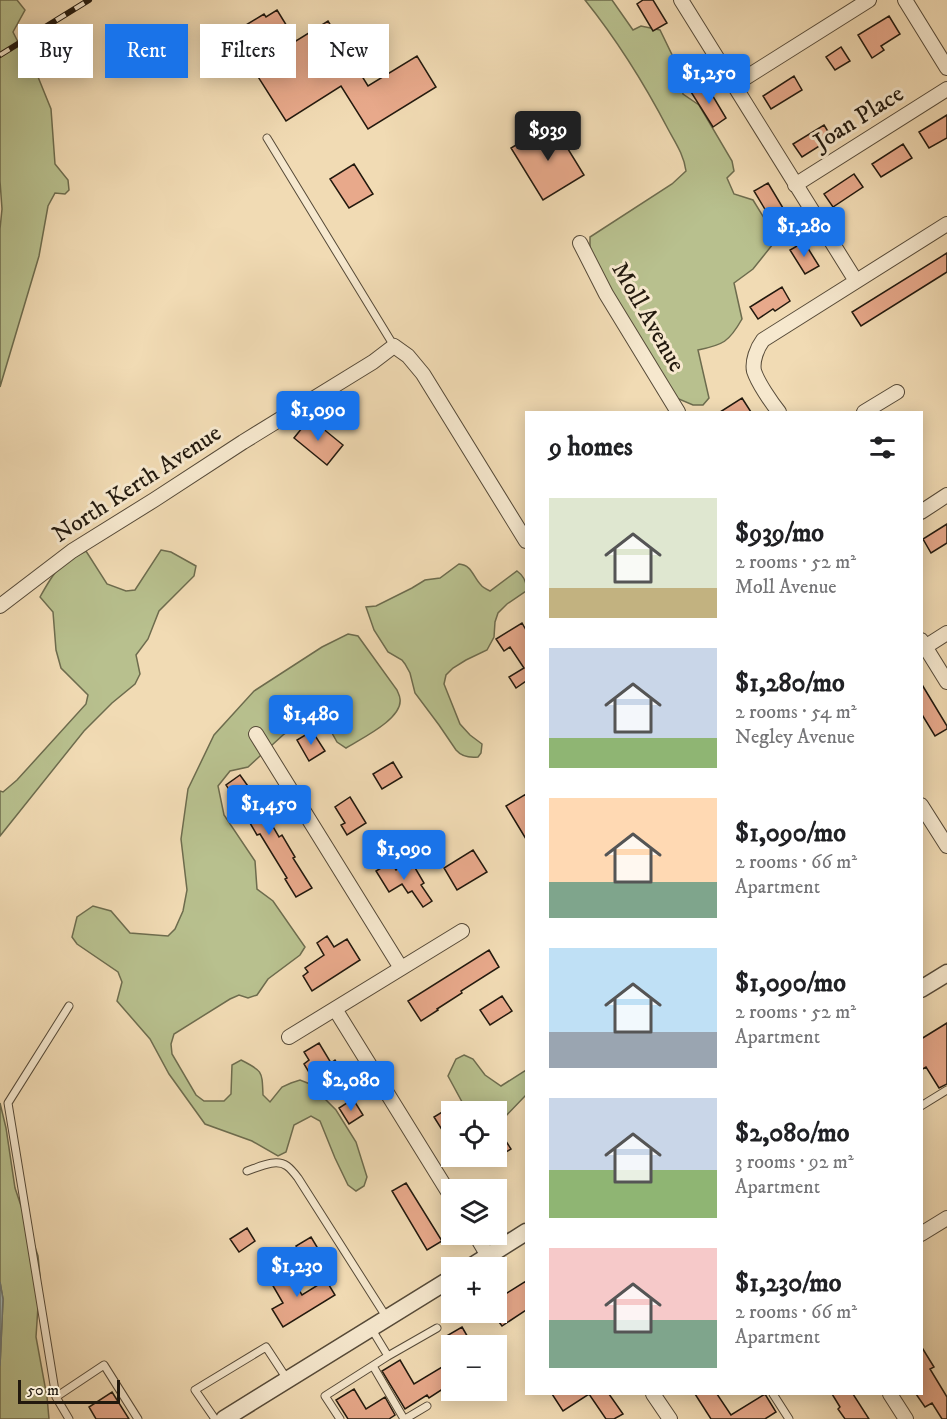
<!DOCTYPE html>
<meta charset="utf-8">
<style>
:root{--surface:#fff;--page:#f2f2f2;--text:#202124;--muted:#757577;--accent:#1a73e8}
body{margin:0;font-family:"IM FELL DW Pica",serif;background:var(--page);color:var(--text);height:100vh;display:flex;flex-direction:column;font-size:22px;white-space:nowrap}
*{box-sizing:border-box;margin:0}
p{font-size:20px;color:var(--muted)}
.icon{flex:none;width:33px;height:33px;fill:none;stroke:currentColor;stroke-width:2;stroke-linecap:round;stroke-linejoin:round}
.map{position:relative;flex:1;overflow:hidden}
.panel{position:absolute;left:525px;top:411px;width:398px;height:984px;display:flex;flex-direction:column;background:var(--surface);border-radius:0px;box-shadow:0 3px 15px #0003}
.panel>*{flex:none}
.guide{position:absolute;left:18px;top:24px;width:417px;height:54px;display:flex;gap:12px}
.tools{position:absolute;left:441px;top:1101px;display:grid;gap:12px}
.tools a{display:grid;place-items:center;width:66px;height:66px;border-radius:0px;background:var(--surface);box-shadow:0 3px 15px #0003;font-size:30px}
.scale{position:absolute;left:18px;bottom:15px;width:102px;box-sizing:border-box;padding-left:6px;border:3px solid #22190e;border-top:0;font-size:16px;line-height:21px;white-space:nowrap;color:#22190e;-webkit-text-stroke:4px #f6e8ce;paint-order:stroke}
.price{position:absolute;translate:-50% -51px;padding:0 14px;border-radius:6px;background:var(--accent);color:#fff;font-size:20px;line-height:39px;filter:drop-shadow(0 2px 3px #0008)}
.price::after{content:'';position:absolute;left:50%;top:36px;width:18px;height:14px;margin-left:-9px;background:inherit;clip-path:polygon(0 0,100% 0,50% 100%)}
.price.current{background:#222;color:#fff}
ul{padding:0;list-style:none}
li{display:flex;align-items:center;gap:18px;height:150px;padding:0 24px}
li span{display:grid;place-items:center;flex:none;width:168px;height:120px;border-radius:0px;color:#555}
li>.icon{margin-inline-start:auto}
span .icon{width:72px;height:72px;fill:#fffc;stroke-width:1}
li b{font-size:26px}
h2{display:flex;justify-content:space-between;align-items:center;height:72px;padding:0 24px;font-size:26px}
.tag{padding:0 21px;border-radius:0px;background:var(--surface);box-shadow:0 3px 15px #0003;font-size:21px;line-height:54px}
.tag.current{background:var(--accent);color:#fff}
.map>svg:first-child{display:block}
.green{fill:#b8c08e;stroke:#6d6c4e;stroke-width:1.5}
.water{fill:#a0b8b9;stroke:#6e7875;stroke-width:1.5}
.building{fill:#e8a98b;stroke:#22190e;stroke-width:1.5}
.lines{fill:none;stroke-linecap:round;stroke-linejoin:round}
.service-casing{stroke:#564a38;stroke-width:9}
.minor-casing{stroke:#564a38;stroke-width:16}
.tertiary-casing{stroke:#564a38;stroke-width:19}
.service{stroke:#f6e8ce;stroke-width:7}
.minor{stroke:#f6e8ce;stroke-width:14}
.tertiary{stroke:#f6e8ce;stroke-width:16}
.rail-casing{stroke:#22190e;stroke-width:6}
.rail{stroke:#f6e8ce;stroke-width:4;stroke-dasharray:11;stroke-linecap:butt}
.labels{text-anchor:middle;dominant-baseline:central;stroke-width:6;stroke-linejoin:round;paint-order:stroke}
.street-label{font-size:24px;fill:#22190e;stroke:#f6e8ce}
</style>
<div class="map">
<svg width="947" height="1419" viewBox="0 0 947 1419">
<rect width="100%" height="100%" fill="#f1dbb4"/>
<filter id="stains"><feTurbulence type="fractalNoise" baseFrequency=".00333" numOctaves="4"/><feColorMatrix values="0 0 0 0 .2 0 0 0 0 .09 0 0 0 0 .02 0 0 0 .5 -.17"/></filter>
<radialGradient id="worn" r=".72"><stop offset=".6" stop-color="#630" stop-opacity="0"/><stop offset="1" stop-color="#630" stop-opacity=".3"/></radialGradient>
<path class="green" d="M0 0H17L25 10 13 32 24 54 34 53 58 39 68 40 70 44 36 72 51 109 55 164 68 180 69 190 65 194 55 193 48 206 39 256 0 387V229L2 209 0 181Z
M585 0H612L633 30 641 26 660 30 677 65 683 94 699 105 732 161 734 171 727 178 734 194 753 200 777 239 753 269 734 283 742 319C729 342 723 345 698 350L709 398 703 405H693L674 397 598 275 590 247V237L672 184 686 171C684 155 675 142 668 129 644 83 617 40 585 0Z
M161 550 171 552 196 566 194 576 159 611 148 639 136 655 140 674 135 684 112 703 84 731 0 836V791L3 792 17 780 86 704 88 695 61 668 56 650 53 612 40 597C55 570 58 565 86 551L107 584 126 591 135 590Z
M459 564C472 565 473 577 481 585 482 587 488 590 490 591L517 571C524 576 527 583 526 591L507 604 498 613 495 622 494 637 487 650 466 660 453 668 446 675 444 684 460 724 470 735 482 744 481 753 478 757C469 758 462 757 456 750L439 725 415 693 410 673 405 664 402 660 388 652 374 630 366 607 376 606 412 588 425 580 440 578Z
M348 634 358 636 397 690C398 693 400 696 400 699 403 719 360 739 346 748L337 742 323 717 314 714 283 735 248 767 230 771 218 786 224 815 255 861 257 889 273 901 305 947 300 955 268 979 257 995 248 998 239 995 230 999 174 1034 171 1044 172 1054 196 1095 204 1101H224L231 1094 232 1065 241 1060C263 1071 262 1071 263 1095L270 1102 282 1087 291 1083 300 1080 310 1084 336 1110 356 1142 367 1177 364 1186 356 1191 348 1185 335 1158 320 1121 311 1116 294 1125 286 1152 278 1156 252 1141 205 1124 169 1074 150 1039 117 1001 122 982 118 972 77 944 72 937 77 917 93 906 111 911 130 933 168 936 175 929 183 911 187 890 181 839 188 789 214 735 254 691 322 647Z
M464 1055 473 1059 485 1075 501 1086 526 1070V1095L503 1119 497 1137 496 1112 467 1111 448 1076 456 1059Z
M0 1103 6 1128 15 1188 38 1256 40 1276 36 1337 47 1397 49 1419H0V1366L3 1299 0 1282Z"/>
<path class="water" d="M0 1282 3 1299 0 1366Z"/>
<path class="building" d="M643 0H653L667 23 653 31 637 4Z
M277 10 296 41 328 21 368 86 417 56 436 87 368 129 341 86 286 121 231 34 264 14 266 17Z
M889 16 900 34 881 46 884 50 872 58 858 35Z
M841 47 850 61 835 70 826 57Z
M794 76 802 90 771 109 763 96Z
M705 83 726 118 713 127 691 92Z
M947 115V138L929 148 919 132Z
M552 123 584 175 543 200 511 148Z
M824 125 832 138 802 157 793 144Z
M903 144 912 158 881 177 872 164Z
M354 164 373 194 349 208 330 179Z
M854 174 863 187 833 207 824 194Z
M768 183 786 213 772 221 754 191Z
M804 242 819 266 805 274 790 250Z
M947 253V272L861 326 852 312Z
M782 287 790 301 775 311 773 309 758 319 750 307Z
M742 398 751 412H720Z
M310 418 343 445 327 465 294 438Z
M947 524V543L931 553 923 539Z
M522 623 526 630V681L516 688 509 677 524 668 510 647 504 651 496 639Z
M921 683 947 726V729L935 736 921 713Z
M312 731 325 751 309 761 297 740Z
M393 762 402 777 382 789 373 774Z
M240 775 255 796 279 837 282 835 295 857 293 858 312 888 296 897 285 879 287 878 260 834 257 835 247 818V817L226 785Z
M526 794V839L506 806Z
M350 797 366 823 347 835 341 825 345 823 335 807Z
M473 850 487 872 457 890 444 868Z
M411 861 424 883 421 885 432 901 423 907 412 891 408 893 402 884 389 892 376 871 391 862 396 870Z
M327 936 334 947 347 939 360 960 312 991 303 976 308 972 305 968 324 955 317 943Z
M489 950 499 967 461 991 462 993 437 1009 438 1010 421 1021 408 1001Z
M502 996 512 1011 490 1025 480 1010Z
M947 1023V1084L939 1088 926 1067 921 1070V1039Z
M319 1043 331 1063 335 1060 342 1071 323 1082 319 1076 313 1079 304 1064 309 1060 304 1052Z
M353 1099 363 1115 349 1124 339 1108Z
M452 1106V1128L444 1133 434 1117Z
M496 1126 511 1149 496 1158Z
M406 1183 442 1241 427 1250 392 1191Z
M247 1228 255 1241 239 1252 230 1239Z
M311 1237 323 1257 309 1266 296 1246Z
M286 1269 302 1295 326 1280 335 1295 283 1327 272 1309 283 1303 269 1279Z
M526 1281V1310L502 1326 496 1318V1300Z
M462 1327 473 1346H447L443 1338Z
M921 1346 934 1367 930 1369 947 1397V1419H942L932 1403 925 1407 916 1394H921Z
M400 1360 414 1384 452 1361V1383L429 1398 427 1395 405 1409 382 1371Z
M354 1389 366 1409 385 1397 395 1415 389 1419H348L336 1400Z
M112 1392 129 1419H96L89 1407Z
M552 1394H609L623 1414 614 1419H606L589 1394 563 1411Z
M695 1394H717L731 1415 765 1394 776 1412 765 1419H711Z
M832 1394H853L869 1419H845L838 1409 840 1407Z"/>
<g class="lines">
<defs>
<path id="service" d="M267 138 394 346
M921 1106 947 1090
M247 1171C259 1167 276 1158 287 1166 291 1169 295 1174 298 1178L387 1318
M371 1328 388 1356 437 1328
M373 1366 404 1419
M773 1394 789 1419
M56 1397 8 1103 69 1006
M69 1419 56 1397 104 1365 138 1419
M215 1419 195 1390 266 1347 287 1379
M340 1419 325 1396 388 1356
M405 1419 427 1406"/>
<path id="minor" d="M681 0 856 281
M905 0 947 68
M734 85 869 0
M795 185 947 89
M580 243 606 294 678 412
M779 412C771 402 758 383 754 371 752 361 757 348 763 340L947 224
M864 412 897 392
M921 512 947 495
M0 606 72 551 154 500 243 442 373 362 394 346 408 356 423 374 526 541
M921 640 947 682
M925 647 947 633
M256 734 401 968
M921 805 947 846
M335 1009 452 1198
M289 1037 462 931
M475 1234 488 1256
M921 1234 947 1218
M653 1394 670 1419
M890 1394 906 1419"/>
<path id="tertiary" d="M921 989 947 973
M469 1268 526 1232
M224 1419 452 1278"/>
</defs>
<use href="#service" class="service-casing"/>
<use href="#minor" class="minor-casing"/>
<use href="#tertiary" class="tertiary-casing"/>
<use href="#service" class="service"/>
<use href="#minor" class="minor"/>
<use href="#tertiary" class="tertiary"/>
<defs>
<path id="rail" d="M0 55 89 0"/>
</defs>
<use href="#rail" class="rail-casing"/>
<use href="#rail" class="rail"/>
</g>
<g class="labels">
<g class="street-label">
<text transform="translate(859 118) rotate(-32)">Joan Place</text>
<text transform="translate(648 317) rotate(60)">Moll Avenue</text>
<text transform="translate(137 484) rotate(-33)">North Kerth Avenue</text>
</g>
</g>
<rect width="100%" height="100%" filter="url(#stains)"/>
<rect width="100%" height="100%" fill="url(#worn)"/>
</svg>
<div class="tools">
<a><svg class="icon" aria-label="locate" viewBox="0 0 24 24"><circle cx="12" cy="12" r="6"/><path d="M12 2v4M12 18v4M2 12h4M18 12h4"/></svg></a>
<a><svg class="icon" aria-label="layers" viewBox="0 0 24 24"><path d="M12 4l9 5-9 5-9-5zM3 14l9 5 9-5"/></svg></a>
<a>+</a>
<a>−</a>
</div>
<div class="scale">50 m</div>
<b class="price" style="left:709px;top:105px">$1,250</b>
<b class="price current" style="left:548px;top:162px">$939</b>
<b class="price" style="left:804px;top:258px">$1,280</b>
<b class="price" style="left:318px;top:442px">$1,090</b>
<b class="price" style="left:311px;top:746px">$1,480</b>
<b class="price" style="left:269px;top:836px">$1,450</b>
<b class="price" style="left:404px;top:881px">$1,090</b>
<b class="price" style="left:351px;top:1112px">$2,080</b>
<b class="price" style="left:297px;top:1298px">$1,230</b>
<div class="guide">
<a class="tag">Buy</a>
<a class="tag current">Rent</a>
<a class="tag">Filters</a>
<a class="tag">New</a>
</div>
<section class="panel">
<h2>9 homes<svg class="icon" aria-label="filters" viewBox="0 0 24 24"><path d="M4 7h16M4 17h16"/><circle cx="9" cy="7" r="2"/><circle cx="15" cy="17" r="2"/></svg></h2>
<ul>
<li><span style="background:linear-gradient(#dfe7d0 75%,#c2b280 0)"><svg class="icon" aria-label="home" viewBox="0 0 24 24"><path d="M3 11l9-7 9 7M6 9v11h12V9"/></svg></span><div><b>$939/mo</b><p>2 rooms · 52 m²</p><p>Moll Avenue</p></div></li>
<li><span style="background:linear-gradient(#c9d6e8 75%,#8fb573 0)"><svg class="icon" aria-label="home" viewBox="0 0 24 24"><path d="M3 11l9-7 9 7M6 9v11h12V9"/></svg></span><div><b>$1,280/mo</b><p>2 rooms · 54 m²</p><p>Negley Avenue</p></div></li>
<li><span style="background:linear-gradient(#ffd9b3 70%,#7fa58c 0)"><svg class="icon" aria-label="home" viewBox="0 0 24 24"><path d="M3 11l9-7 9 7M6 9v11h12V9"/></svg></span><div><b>$1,090/mo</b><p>2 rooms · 66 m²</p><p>Apartment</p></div></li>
<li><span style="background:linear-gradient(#bfe0f5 70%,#9aa5b1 0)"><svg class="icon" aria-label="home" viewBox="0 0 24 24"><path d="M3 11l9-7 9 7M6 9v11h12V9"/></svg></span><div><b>$1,090/mo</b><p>2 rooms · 52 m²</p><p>Apartment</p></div></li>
<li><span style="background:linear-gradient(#c9d6e8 60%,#8fb573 0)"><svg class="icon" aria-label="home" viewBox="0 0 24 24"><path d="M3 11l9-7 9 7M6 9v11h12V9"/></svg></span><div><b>$2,080/mo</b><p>3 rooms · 92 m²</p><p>Apartment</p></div></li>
<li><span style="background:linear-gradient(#f6c9c9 60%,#7fa58c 0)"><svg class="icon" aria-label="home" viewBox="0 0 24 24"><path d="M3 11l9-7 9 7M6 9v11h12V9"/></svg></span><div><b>$1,230/mo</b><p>2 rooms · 66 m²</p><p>Apartment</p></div></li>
</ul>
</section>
</div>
